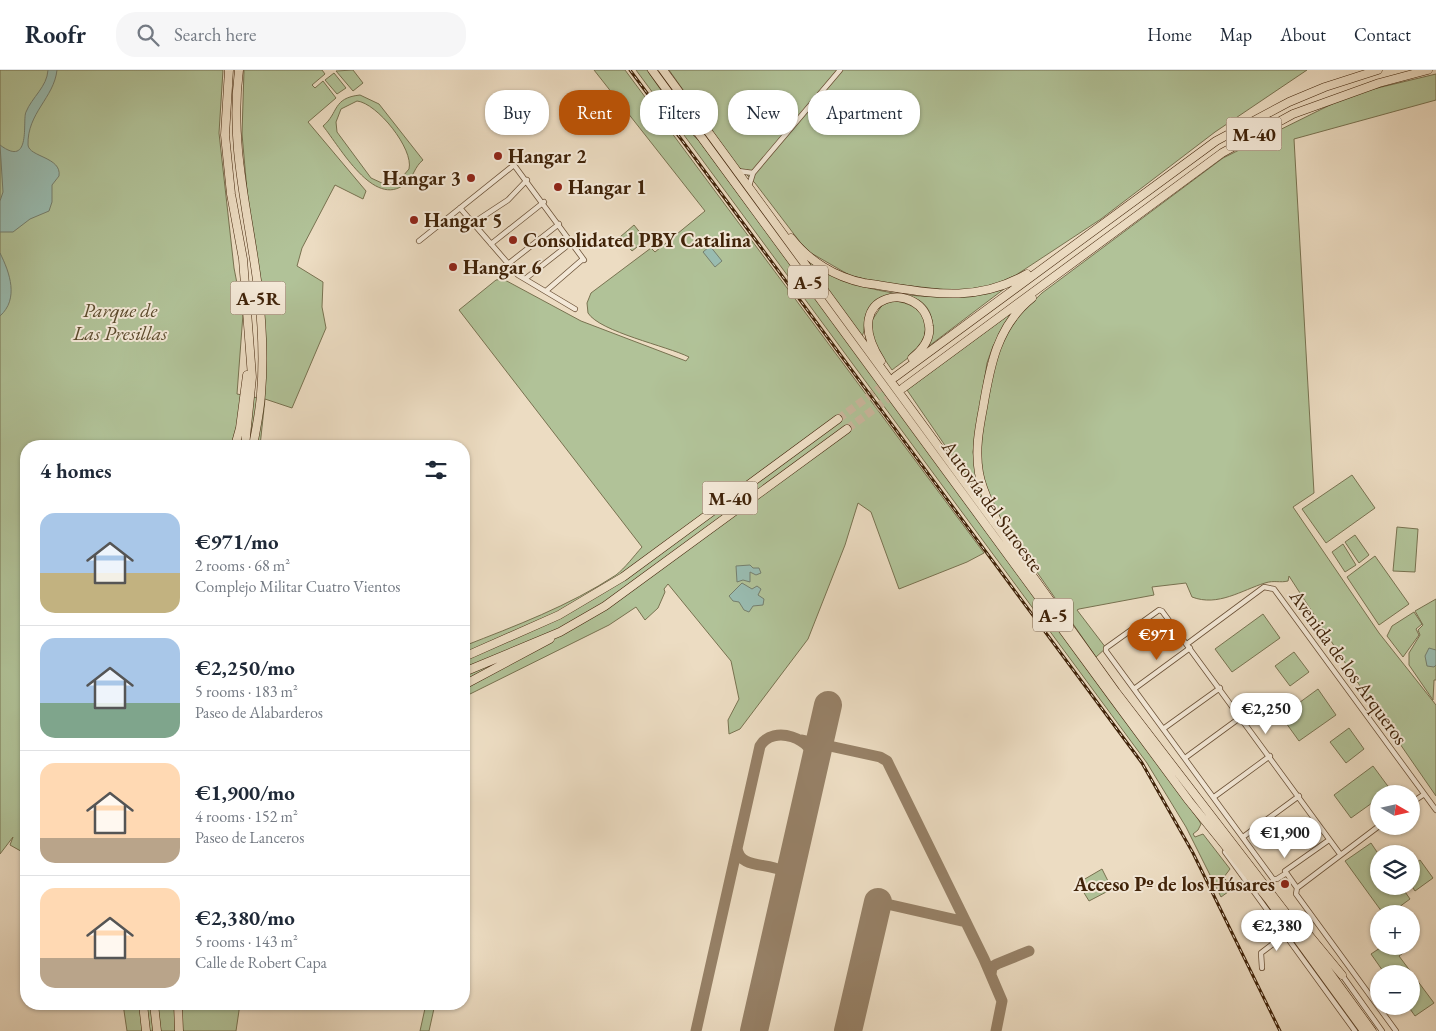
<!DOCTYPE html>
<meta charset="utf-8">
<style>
:root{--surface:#fff;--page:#f6f6f7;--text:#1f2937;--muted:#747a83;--line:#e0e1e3;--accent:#b45309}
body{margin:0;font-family:"EB Garamond",serif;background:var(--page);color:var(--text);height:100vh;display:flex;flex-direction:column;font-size:19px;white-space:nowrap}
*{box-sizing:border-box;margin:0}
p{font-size:16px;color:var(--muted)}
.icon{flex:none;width:28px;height:28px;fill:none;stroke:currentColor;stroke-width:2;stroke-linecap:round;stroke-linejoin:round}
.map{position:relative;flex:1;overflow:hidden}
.side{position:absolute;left:20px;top:370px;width:450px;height:570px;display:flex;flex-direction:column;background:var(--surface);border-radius:20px;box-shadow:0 1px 4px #0004}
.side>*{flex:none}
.top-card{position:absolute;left:485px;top:20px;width:475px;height:45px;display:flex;gap:10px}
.needle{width:32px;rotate:99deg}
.buttons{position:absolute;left:1370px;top:715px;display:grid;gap:10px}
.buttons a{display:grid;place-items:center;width:50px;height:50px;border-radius:50%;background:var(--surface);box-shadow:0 1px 4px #0004;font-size:25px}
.price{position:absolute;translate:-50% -42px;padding:0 11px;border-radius:18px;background:#fff;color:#222;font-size:16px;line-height:32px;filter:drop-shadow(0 1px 2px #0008)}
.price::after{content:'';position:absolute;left:50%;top:30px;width:15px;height:11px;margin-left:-8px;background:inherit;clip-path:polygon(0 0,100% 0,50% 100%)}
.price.selected{background:var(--accent);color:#fff}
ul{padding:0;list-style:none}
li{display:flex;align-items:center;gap:15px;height:125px;padding:0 20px}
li+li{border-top:1px solid var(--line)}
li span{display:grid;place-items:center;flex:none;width:140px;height:100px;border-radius:15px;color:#555}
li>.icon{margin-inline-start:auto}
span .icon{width:60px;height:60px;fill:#fffc;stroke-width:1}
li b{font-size:21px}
h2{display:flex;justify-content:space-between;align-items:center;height:60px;padding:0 20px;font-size:21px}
.tag{padding:0 18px;border-radius:20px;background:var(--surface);box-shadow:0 1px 4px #0004;font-size:18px;line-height:45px}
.tag.selected{background:var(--accent);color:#fff}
header{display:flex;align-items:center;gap:30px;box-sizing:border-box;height:70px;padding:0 25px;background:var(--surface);border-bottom:1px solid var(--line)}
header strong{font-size:24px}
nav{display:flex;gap:28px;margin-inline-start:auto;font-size:18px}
.search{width:350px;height:45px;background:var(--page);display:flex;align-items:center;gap:12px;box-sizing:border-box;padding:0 18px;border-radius:20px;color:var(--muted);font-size:19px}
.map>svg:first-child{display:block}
.green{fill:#b1c298;stroke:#787250;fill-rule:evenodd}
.water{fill:#99bcb1;stroke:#757f6e}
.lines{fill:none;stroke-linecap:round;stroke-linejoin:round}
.taxiway{stroke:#968066;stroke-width:11}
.runway{stroke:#968066;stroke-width:28}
.highway-tunnel{stroke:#cab79d;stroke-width:8;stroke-dasharray:8 4;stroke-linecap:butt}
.street-casing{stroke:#6b5137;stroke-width:6}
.highway-casing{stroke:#402309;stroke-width:9}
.street{stroke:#f3e8d7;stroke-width:4.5}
.highway{stroke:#ecdcc2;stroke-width:8}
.rail-casing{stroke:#402309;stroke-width:3}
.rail{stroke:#f3e8d7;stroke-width:1;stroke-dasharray:4;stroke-linecap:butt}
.poi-dot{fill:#8f2418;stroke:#f3e8d7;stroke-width:2}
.labels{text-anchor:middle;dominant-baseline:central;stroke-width:4;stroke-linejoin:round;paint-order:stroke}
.shield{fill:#f3e8d7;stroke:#765e47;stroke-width:1}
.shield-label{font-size:19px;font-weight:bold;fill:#402309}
.poi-label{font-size:20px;font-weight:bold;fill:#402309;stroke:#f3e8d7;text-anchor:start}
.park-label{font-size:20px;font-style:italic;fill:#5c4b2d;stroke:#f3e8d7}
.street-label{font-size:20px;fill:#402309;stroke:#f3e8d7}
</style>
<header>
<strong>Roofr</strong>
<div class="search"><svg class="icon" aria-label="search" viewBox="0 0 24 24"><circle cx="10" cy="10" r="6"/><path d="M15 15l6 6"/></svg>Search here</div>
<nav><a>Home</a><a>Map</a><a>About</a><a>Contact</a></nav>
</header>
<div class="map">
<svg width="1436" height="961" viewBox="0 0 1436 961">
<rect width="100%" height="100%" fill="#ecdcc2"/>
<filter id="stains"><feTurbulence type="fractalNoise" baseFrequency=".004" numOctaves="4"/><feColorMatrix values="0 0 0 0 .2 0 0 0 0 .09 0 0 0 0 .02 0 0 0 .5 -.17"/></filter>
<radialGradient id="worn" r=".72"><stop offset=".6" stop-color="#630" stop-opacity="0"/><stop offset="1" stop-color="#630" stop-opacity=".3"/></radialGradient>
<path class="green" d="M0 0H223L219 63 234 198 243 244 237 324 264 329 263 228 248 132 242 64 244 0H322L325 4 312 15 315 18 323 11 336 28 308 52 366 121 363 129 335 115 302 178 297 196 323 212 322 237 326 258 292 338 265 329 260 376H26V784L10 775 13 767 0 784Z
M353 0 363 13 353 21 336 1Z
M594 0H625L984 483 967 492 899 519 871 442 858 433 845 475 808 569 740 659 729 664 728 650 739 629 731 591 668 514 664 519 665 522 658 538 645 550 636 537 609 555 464 627V576C515 556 569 536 616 505 625 498 634 486 642 477L459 240 496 210 503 209 581 251 686 291 689 287C667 276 600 262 588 243L587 233 591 223 651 178 655 182 705 141Z
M636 0H647L690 62 700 72 1198 749 1201 754 1198 760 1193 764 1195 767 1203 764 1230 799 1224 807 1229 815 1242 812 1221 827 1186 757 1147 693Z
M669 0H1307L1215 62 1101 149 1016 205 986 218 957 221 884 213 851 206 811 183 800 172 755 113 735 93Z
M334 3 346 18 337 24 325 10Z
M1436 4V30L1294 69 1314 423 1293 437 1379 563 1436 635V726L1362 619 1289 506 1288 511C1280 513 1274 510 1265 513 1242 520 1218 537 1192 527L1186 513 1152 517 1154 525 1079 539 1077 540 1106 578 1096 587 998 446 991 435 981 400 980 372 992 304 1000 276 1013 251 1042 223 1223 88 1334 33 1369 20Z
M360 25 379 34 423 90C414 97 414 107 405 114 374 139 340 77 323 56 339 43 332 28 360 25ZM357 31C377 33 414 79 409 99L398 112 384 114 371 108 337 62 336 52 341 39Z
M634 155 646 170 632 181 620 167Z
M806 192C815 192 822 201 830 205 836 208 844 211 852 213 896 228 960 232 1004 219L929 276C938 250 930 227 901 225 891 224 883 225 875 232 859 248 868 255 862 266Z
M892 231C914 231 939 251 922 274 914 285 902 292 892 300L874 274 871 252 882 235Z
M1014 241 993 276 987 293 973 382 980 422 992 444 907 320Z
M1352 405 1375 438 1326 473 1302 439Z
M1397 457 1418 459 1415 502 1393 501Z
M1355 465 1369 485 1359 493 1345 472Z
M1343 474 1356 495 1345 502 1332 482Z
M1375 486 1409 534 1379 555 1347 507Z
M1436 529V610H1434L1433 630 1409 595V583L1420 565 1418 560 1423 555 1415 541Z
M1414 542 1422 554 1416 559 1419 565 1403 587 1387 566 1392 556Z
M1263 544 1280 568 1232 602 1215 579Z
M1294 582 1309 602 1290 616 1275 596Z
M1318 619 1336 645 1299 671 1281 646Z
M1349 658 1364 679 1346 693 1330 672Z
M1373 696 1390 719 1384 724H1379V728L1351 748 1334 725Z
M1371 773 1379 785V816H1401L1410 829 1395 840 1389 843 1382 842 1345 791Z
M1420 790 1433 808 1415 821 1411 815V796Z
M1102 799 1112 819 1089 831 1078 813Z
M1411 871 1414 875 1399 886 1434 933 1415 946 1408 936H1411V904H1385L1371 884 1383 876H1411Z
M123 934H240L236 961H127Z
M426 934H435L429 961H420Z"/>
<path class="water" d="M48 0H57C54 28 27 43 28 75 29 87 62 87 59 106L52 115V132L49 141 30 149 13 162H0V131L3 122 0 75C32 99 22 50 26 42 32 27 47 17 48 0Z
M710 176 722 191 715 197 703 182Z
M0 183C10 203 19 229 0 246Z
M750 495 753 498H759L761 503 756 505 750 502V512L743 510 737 512 736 496Z
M742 513 752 519 757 516 761 519 758 525 764 529 763 535 753 536 749 542 744 540 739 532 733 531 729 526Z
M1429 578 1436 580V595L1434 597 1427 596 1425 586Z"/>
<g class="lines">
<path class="taxiway" d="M802 670 880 687 887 691 984 889 1002 931 996 961
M737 778C739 798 766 793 780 800L787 810V816
M878 832 966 852
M991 904 992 897 997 894 1029 881
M696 961 760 676C773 654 814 668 815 693"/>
<path class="runway" d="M754 961 828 635
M848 961 878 832"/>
<path class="highway-tunnel" d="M838 349 895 307
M847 359 896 323"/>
<defs>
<path id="street" d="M738 101 753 103
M749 116 753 103 840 0
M460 138 518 205 575 239
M473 153 508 130 527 110
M419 171 514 95 584 190
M491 174 544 132
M508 194 559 154
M525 209 572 172
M546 221 583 189
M1187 574 1264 517 1274 519 1436 740
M1134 619 1190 578
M1163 659 1220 618
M1185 688 1241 647
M1214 727 1270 686
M1411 733 1423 725
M1243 767 1299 726
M1225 782 1355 961
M1285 804 1277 809H1273L1106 581V578L1159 540 1162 541 1340 784
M1297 818 1296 824 1396 961
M1297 818 1379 756
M1297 818 1285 801 1329 770
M1262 898 1261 883 1286 864
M1342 905 1382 961"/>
<path id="highway" d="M229 0 225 65 231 124 243 189 252 307 245 376
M239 0C229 76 249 144 258 218 262 252 264 289 261 324 260 341 256 359 253 376
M652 0 1112 627 1189 731 1268 829 1364 961
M663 0 1001 462 1116 622 1289 847 1372 961
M791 168C809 191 835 207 864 213 923 221 972 236 1027 204
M881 291C836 221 923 208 929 256 931 269 922 280 912 288
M895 307 1216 71 1289 32 1325 17 1378 0
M903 318 1222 83 1293 44 1379 13 1428 0
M235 376 240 358 247 305
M998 453C991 436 982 421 979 403 975 380 979 359 983 338 990 296 997 256 1032 228
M464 587 559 545 623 507 838 349
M464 602 560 562 605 536 847 359
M464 615 550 569
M1304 859 1342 905
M143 934 146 961
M154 934 157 961
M178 934 179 961"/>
</defs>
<use href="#street" class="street-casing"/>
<use href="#highway" class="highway-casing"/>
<use href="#street" class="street"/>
<use href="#highway" class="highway"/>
<defs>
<path id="rail" d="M630 0 1142 693 1193 783 1280 961"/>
</defs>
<use href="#rail" class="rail-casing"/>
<use href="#rail" class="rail"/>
</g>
<g class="poi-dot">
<circle cx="498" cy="86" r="5"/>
<circle cx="471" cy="108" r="5"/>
<circle cx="558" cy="117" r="5"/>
<circle cx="414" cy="150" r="5"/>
<circle cx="513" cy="170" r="5"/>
<circle cx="453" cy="197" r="5"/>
<circle cx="1285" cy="814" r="5"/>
</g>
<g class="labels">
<g class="shield">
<rect x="1226.5" y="47.5" width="55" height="33" rx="4"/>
<rect x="788" y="195.5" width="40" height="33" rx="4"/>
<rect x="230.5" y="211.5" width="55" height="33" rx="4"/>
<rect x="702.5" y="411.5" width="55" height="33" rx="4"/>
<rect x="1033" y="528.5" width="40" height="33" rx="4"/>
</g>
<g class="shield-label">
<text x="1254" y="64">M-40</text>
<text x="808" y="212">A-5</text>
<text x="258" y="228">A-5R</text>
<text x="730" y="428">M-40</text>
<text x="1053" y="545">A-5</text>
</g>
<g class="poi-label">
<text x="508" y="86">Hangar 2</text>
<text x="461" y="108" text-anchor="end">Hangar 3</text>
<text x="568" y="117">Hangar 1</text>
<text x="424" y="150">Hangar 5</text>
<text x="523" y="170">Consolidated PBY Catalina</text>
<text x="463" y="197">Hangar 6</text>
<text x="1275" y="814" text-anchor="end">Acceso Pº de los Húsares</text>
</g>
<g class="park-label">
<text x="120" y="240">Parque de<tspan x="120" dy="23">Las Presillas</tspan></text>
</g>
<g class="street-label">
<text transform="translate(993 436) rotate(54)">Autovía del Suroeste</text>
<text transform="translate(1349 597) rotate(54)">Avenida de los Arqueros</text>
</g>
</g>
<rect width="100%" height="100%" filter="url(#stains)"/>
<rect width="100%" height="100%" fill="url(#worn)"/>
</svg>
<div class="buttons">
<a><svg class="needle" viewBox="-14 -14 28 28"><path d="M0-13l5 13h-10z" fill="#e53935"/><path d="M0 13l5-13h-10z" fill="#747a83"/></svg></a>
<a><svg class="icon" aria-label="layers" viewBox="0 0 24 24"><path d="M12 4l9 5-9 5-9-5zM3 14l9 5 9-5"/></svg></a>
<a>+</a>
<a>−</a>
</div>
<b class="price selected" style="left:1157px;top:591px">€971</b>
<b class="price" style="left:1266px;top:665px">€2,250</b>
<b class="price" style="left:1285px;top:789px">€1,900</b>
<b class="price" style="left:1277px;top:882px">€2,380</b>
<div class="top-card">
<a class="tag">Buy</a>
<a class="tag selected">Rent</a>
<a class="tag">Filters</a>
<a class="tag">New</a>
<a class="tag">Apartment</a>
</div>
<section class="side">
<h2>4 homes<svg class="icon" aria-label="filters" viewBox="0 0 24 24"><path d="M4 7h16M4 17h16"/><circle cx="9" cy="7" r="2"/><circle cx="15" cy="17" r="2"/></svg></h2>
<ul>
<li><span style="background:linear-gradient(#a9c7e8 60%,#c2b280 0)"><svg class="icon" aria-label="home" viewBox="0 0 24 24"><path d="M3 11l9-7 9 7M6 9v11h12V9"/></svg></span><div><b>€971/mo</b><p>2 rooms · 68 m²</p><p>Complejo Militar Cuatro Vientos</p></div></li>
<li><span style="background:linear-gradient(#a9c7e8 65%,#7fa58c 0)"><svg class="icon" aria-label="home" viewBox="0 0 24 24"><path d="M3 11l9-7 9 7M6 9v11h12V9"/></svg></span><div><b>€2,250/mo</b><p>5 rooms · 183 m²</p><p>Paseo de Alabarderos</p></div></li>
<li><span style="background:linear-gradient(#ffd9b3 75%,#b9a48a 0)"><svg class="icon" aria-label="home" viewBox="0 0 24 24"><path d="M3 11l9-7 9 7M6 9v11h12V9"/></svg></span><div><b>€1,900/mo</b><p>4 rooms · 152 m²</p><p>Paseo de Lanceros</p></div></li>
<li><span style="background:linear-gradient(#ffd9b3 70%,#b9a48a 0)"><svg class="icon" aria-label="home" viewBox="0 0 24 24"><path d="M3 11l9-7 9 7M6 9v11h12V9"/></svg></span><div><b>€2,380/mo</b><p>5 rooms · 143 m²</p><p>Calle de Robert Capa</p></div></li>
</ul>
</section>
</div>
